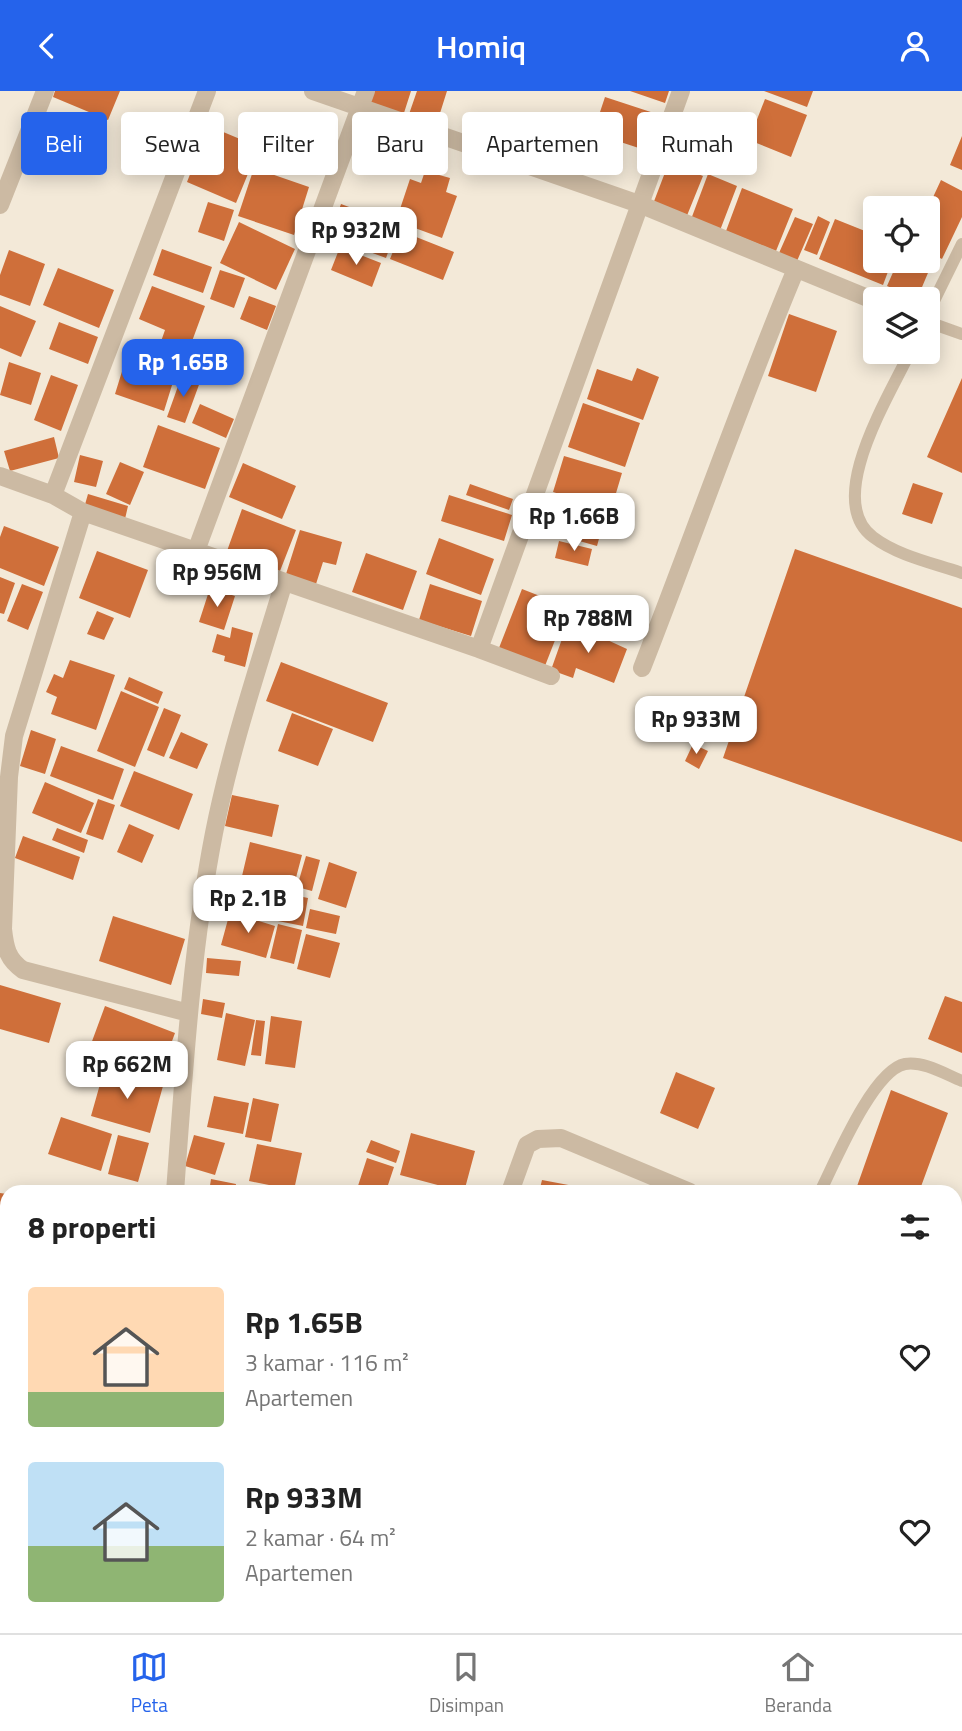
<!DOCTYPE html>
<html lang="id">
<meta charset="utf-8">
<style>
:root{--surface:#fff;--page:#f2f2f2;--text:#222;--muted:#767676;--line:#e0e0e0;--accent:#2563eb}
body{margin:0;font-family:"Titillium Web",sans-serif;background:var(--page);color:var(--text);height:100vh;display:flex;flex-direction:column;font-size:26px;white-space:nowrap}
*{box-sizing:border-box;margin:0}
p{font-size:23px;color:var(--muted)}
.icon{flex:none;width:38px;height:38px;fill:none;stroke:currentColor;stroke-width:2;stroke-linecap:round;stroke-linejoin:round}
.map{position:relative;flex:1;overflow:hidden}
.side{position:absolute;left:0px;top:1094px;width:962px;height:450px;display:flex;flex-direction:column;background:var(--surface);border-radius:21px 21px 0 0;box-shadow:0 4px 18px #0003}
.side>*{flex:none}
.hud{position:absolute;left:21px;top:21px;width:920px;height:63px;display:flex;gap:14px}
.tools{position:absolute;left:863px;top:105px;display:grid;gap:14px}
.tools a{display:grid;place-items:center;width:77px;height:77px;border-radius:7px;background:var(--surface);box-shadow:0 4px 18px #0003;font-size:35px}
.price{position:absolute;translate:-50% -60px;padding:0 16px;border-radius:14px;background:#fff;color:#222;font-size:23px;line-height:46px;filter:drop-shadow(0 2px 4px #0008)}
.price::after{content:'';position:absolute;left:50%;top:42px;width:21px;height:16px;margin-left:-10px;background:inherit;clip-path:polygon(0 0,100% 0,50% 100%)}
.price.selected{background:var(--accent);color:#fff}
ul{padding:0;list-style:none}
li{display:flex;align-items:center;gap:21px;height:175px;padding:0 28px}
li span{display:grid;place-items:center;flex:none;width:196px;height:140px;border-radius:7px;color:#555}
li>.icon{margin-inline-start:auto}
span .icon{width:84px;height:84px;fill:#fffc;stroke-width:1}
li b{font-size:30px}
h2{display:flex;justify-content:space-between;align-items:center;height:84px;padding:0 28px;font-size:30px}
.chip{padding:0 24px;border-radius:7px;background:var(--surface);box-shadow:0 4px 18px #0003;font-size:24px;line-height:63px}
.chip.selected{background:var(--accent);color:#fff}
header{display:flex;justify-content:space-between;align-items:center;height:91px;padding:0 28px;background:var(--accent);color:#fff;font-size:32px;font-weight:600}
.tabs{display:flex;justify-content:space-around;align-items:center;height:98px;border-top:2px solid var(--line);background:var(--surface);font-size:19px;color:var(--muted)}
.tabs a{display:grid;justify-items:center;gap:4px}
.tabs .selected{color:var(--accent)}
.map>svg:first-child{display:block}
.building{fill:#cf6f3a}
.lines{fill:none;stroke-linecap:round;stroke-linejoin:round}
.lane{stroke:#ccbaa3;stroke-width:12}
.street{stroke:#ccbaa3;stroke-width:18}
</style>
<header><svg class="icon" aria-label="back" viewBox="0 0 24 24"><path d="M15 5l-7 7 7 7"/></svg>Homiq<svg class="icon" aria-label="person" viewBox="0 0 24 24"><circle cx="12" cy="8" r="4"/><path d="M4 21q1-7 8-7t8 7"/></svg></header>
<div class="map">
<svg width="962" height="1542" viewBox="0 0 962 1542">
<rect width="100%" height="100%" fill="#f3e9d8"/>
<path class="building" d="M55 0H120L108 29 53 6Z
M371 0H411L403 25 367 13Z
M417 0H447L435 38 407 29Z
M630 0H669L665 12Z
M764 0H813L807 16Z
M605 6 666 26 654 62 593 42Z
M765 8 807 24 791 66 749 49Z
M209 35 259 56 236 112 187 91Z
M586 44 611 53 601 79 577 71Z
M962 45V79L950 74Z
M669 71 703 85 686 127 653 113Z
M254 77 309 96 294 144 238 125Z
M425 80 450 87 446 101 457 105 442 147 396 130 410 88 421 92Z
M708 83 737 95 719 142 690 131Z
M941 89 962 100V126L942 168 928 161V117Z
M742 97 793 118 776 160 726 140Z
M208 111 234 119 224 150 198 141Z
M341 113 398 134 386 167 329 146Z
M818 125 830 131 817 164 804 159Z
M795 126 813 133 797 170 779 162Z
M835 128 875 144V170H892L883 194 819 168Z
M239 131 295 158 276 199 220 172Z
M401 140 454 161 443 189 390 168Z
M340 156 381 172 372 196 331 179Z
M162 158 212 176 203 202 153 184Z
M9 159 45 173 30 215 0 204V184Z
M928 168 933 170 917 208 887 195 898 170Z
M58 177 114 199 99 237 43 214Z
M220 179 245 187 234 217 210 208Z
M152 195 205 215 184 272 157 262 165 239 139 228Z
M249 205 276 215 267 239 240 228Z
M0 215 36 230 21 266 0 257Z
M789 223 837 240 816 301 768 285Z
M59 231 98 246 88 273 49 258Z
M128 261 177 278 164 320 115 303Z
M9 271 41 282 31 314 0 304Z
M637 277 659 286 643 329 587 308 597 278 632 290Z
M51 284 78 294 61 340 34 329Z
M182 284 200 291 185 332 167 326Z
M962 287V382L927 366Z
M583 312 640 332 625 376 568 356Z
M200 313 234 328 226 347 192 332Z
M158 334 220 357 205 398 143 376Z
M54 346 59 367 10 380 4 360Z
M80 364 103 370 96 396 74 391Z
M564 365 622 382 611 419 553 401Z
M120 371 144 381 130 414 106 403Z
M243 372 296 395 282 428 229 406Z
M913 392 943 402 932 433 902 423Z
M470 393 513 408 509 419 466 404Z
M88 403 128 415 125 428 84 417Z
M449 404 512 424 504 450 441 430Z
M546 406 606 422 597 455 537 438Z
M242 418 296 439 280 480 227 460Z
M4 435 59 456 44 495 0 477V446Z
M300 439 342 451 336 474 323 471 316 493 286 483Z
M439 447 494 468 481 504 426 483Z
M559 450 592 458 588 475 555 467Z
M795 458 962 517V751L723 667Z
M97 460 148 479 130 527 79 507Z
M366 462 417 480 403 519 352 501Z
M0 486 15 492 4 523 0 522Z
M22 493 43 501 28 539 7 530Z
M430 493 482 510 471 545 419 529Z
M210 497 235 505 224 539 199 531Z
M522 498 568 516 543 580 497 562Z
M97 520 114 527 104 549 87 543Z
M568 531 627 558 614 592 576 577 573 587 551 579Z
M232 536 253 542 245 576 224 570 225 565 212 561 217 543 230 547Z
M70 569 115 584 96 639 51 623 57 606 46 601 54 583 63 587Z
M281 571 388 612 373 651 266 610Z
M129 586 163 601 158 613 124 598Z
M121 600 159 616 135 676 97 660Z
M164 617 181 624 164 666 147 659Z
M292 622 333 638 318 675 278 660Z
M31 639 56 648 45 683 20 675Z
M181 641 208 653 197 678 169 667Z
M693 653 708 660 699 678 685 670Z
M61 655 124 678 113 709 50 685Z
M134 680 193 703 179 739 120 715Z
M45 691 94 712 81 742 32 722Z
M232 704 279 714 272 746 225 735Z
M98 708 115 714 103 749 86 743Z
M129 733 154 744 142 772 117 761Z
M57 737 88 749 84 762 52 749Z
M23 745 80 766 73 789 15 767Z
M250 751 302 764 293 798 242 785Z
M306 765 320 769 312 800 297 796Z
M329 771 357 781 346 817 318 808Z
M239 793 308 807 303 835 233 821Z
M310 818 340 825 336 843 306 837Z
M230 821 275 835 266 867 221 854Z
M113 825 185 848 171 894 99 870Z
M278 833 302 839 294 873 270 867Z
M306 843 340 852 330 887 297 878Z
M207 867 241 870 239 885 206 882Z
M0 894 61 912 49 952 0 938Z
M945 905 962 911V962L928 948Z
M203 908 225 912 222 927 201 923Z
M105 915 175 942 161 980 91 953Z
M226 922 255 929 245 975 217 969Z
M271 925 302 930 295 977 265 973Z
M256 929 265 930 261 965 251 964Z
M104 979 163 995 150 1042 91 1025Z
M676 981 715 997 698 1038 660 1022Z
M891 999 948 1022 919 1101H855Z
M214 1005 249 1012 243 1043 207 1036Z
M253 1007 279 1013 271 1051 245 1046Z
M61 1026 112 1043 101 1080 48 1063Z
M411 1042 475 1060 464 1101 400 1084Z
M118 1044 149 1052 138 1091 108 1083Z
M194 1044 225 1052 215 1084 185 1075Z
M371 1049 400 1060 396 1072 366 1061Z
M257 1053 302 1062 294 1099 249 1090Z
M367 1067 394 1076 388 1094 405 1101H356Z
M211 1088 236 1093 235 1101H209Z
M542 1089 595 1099V1101H539Z
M241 1094 272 1099V1101H240Z
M0 1102 7 1103 2 1150 0 1149Z
M0 1155 7 1157V1171L0 1170Z
M0 1235 7 1236V1283L0 1282Z
M956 1271 962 1273V1317L956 1315Z
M0 1301H7V1346H0Z
M0 1367 7 1368V1400L0 1399Z
M0 1487H7V1529L0 1528Z
M0 1533 13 1536 14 1542H0Z
M23 1536H58V1542H23Z
M64 1536H117V1542H64Z
M234 1536H289V1542L234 1541Z
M433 1536 459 1541V1542H432Z
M469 1536H491L490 1542Z
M724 1536 751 1537V1542H723Z
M154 1539 179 1540V1542H154Z"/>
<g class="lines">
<path class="lane" d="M928 222 962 153
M928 231 962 243
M910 261C890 304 823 409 873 446 898 465 933 472 962 482
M820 1101C835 1071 873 979 905 973 924 970 945 983 962 990"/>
<path class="street" d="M313 0 639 113 875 210
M0 114 45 0
M0 385 53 404 83 421 479 558 681 0
M53 404 207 0
M83 421 14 645 9 686 3 838C5 856 7 868 23 879L189 922
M196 460 366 0
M479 558 551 585
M642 577C694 444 741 309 796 178
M175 1101C184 981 191 860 214 742 231 656 259 574 284 491
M510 1101 527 1054 538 1048 561 1047 690 1101
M956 1210 962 1213
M146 1542V1536
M415 1542 416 1536
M891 1542V1536"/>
</g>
</svg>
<div class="tools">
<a><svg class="icon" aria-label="locate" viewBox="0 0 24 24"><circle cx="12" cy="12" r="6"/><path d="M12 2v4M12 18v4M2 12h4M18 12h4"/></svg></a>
<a><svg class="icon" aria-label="layers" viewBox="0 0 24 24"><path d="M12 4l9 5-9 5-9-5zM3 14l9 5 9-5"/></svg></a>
</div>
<b class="price" style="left:356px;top:176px">Rp 932M</b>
<b class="price selected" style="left:183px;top:308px">Rp 1.65B</b>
<b class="price" style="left:574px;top:462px">Rp 1.66B</b>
<b class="price" style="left:217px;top:518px">Rp 956M</b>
<b class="price" style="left:588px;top:564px">Rp 788M</b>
<b class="price" style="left:696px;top:665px">Rp 933M</b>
<b class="price" style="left:248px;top:844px">Rp 2.1B</b>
<b class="price" style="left:127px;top:1010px">Rp 662M</b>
<div class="hud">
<a class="chip selected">Beli</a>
<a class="chip">Sewa</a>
<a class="chip">Filter</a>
<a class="chip">Baru</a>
<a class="chip">Apartemen</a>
<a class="chip">Rumah</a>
</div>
<section class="side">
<h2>8 properti<svg class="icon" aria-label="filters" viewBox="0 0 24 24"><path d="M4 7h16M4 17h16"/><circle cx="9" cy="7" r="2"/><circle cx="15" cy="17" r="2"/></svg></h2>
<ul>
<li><span style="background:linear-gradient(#ffd9b3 75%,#8fb573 0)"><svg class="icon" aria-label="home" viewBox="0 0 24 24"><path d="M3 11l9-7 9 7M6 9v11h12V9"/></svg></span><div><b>Rp 1.65B</b><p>3 kamar · 116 m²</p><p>Apartemen</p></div><svg class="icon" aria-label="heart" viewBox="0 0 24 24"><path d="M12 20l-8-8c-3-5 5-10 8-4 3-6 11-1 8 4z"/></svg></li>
<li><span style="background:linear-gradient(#bfe0f5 60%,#8fb573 0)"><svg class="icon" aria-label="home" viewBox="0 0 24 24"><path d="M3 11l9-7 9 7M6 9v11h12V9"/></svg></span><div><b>Rp 933M</b><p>2 kamar · 64 m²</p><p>Apartemen</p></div><svg class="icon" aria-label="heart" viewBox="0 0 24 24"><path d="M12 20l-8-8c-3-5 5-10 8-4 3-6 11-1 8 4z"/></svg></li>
</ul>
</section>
</div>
<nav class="tabs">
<a class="selected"><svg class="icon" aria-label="map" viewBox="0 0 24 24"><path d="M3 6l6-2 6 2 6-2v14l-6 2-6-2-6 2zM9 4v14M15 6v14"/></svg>Peta</a>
<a><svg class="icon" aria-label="saved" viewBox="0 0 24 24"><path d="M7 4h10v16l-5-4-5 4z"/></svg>Disimpan</a>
<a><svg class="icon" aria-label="home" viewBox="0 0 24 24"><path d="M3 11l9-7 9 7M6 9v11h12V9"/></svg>Beranda</a>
</nav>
